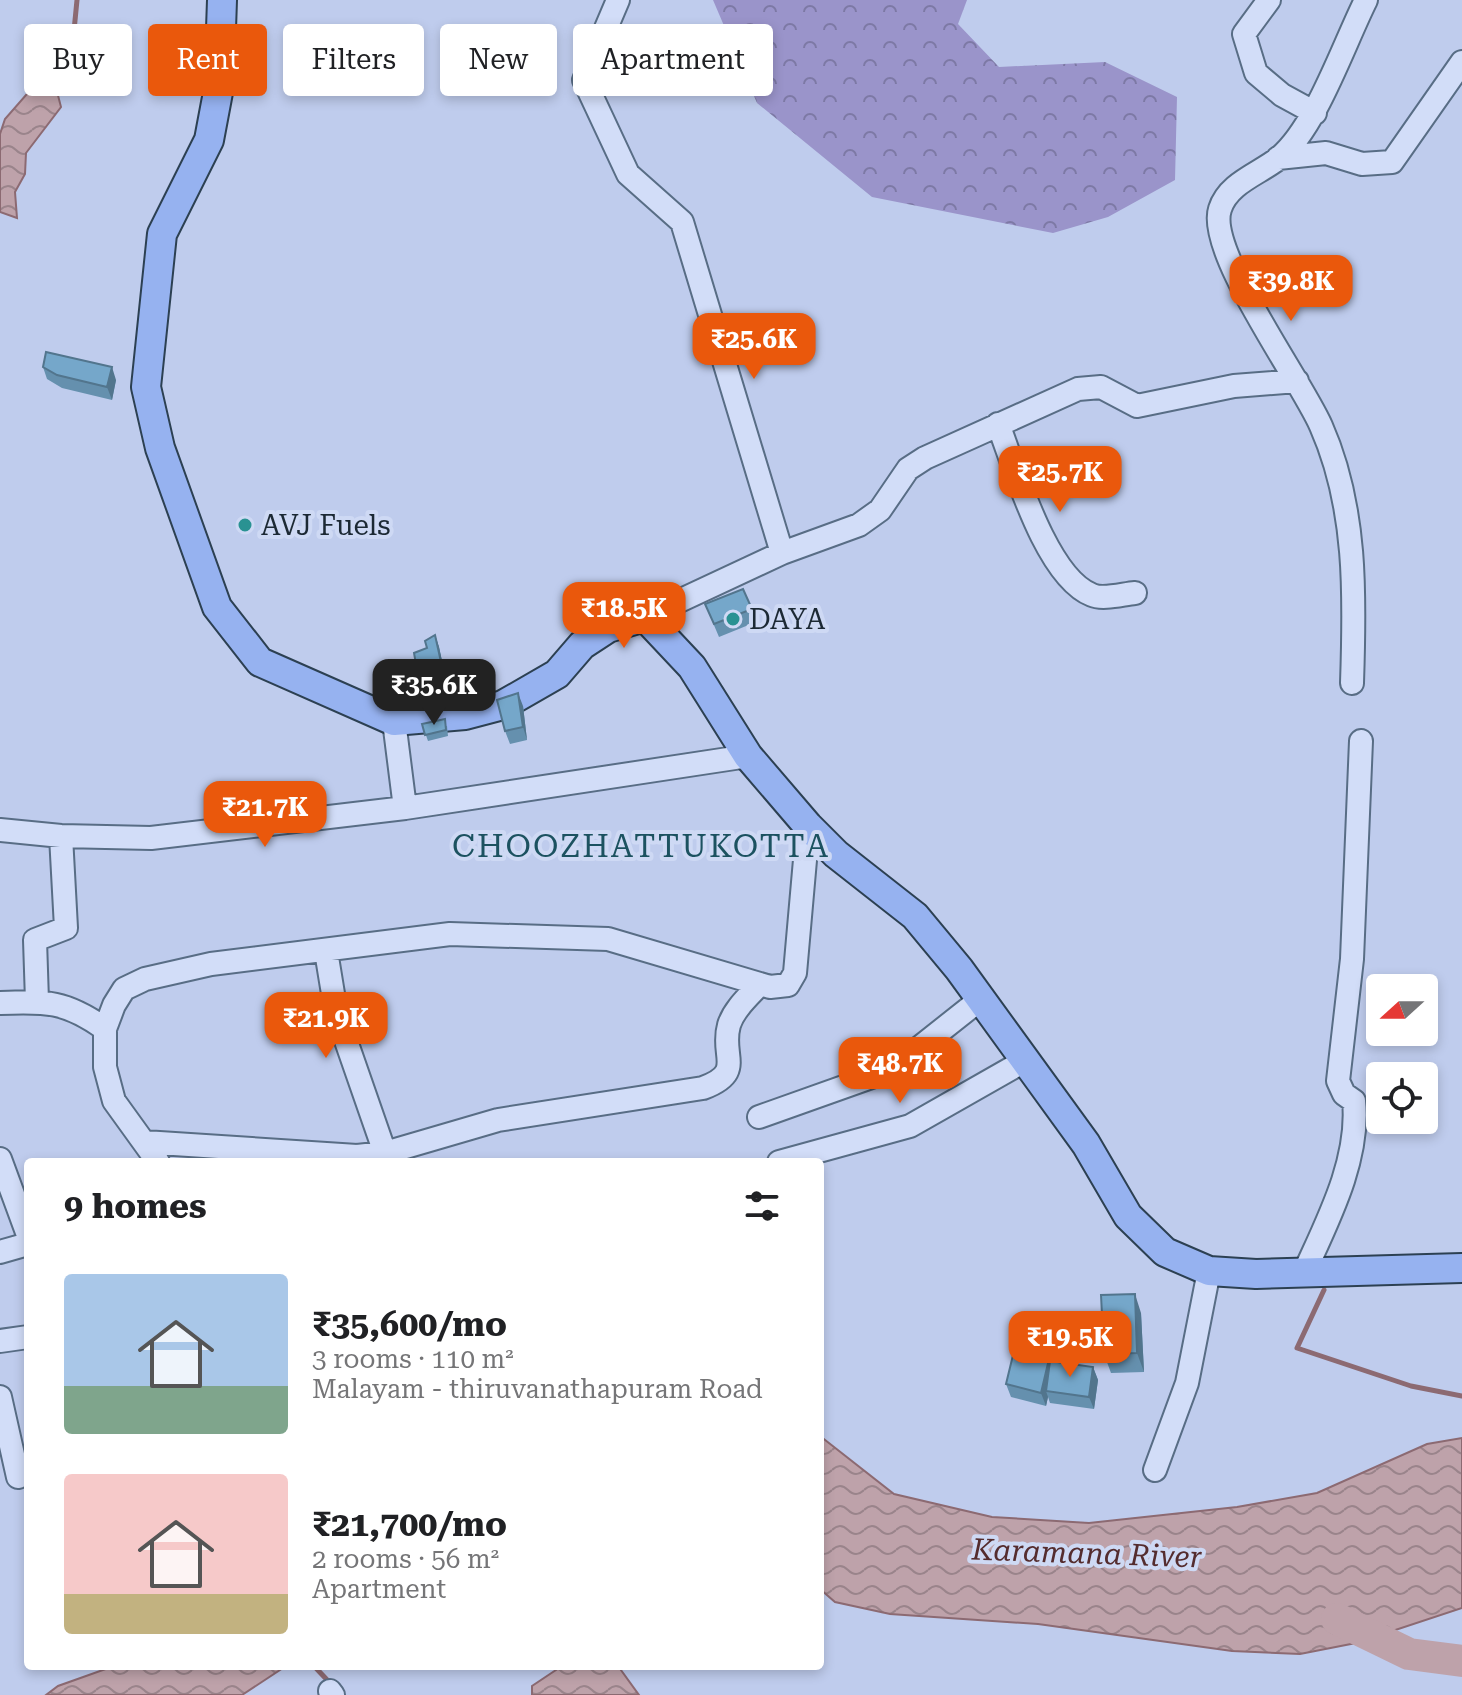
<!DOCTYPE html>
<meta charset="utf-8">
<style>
:root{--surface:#fff;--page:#f2f2f2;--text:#202124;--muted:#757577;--accent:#ea580c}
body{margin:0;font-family:"Roboto Serif",serif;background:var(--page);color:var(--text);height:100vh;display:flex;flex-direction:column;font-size:30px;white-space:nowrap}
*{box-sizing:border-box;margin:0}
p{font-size:26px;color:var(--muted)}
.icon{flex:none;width:44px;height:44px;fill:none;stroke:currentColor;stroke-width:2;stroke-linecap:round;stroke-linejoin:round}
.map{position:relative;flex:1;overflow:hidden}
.panel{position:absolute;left:24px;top:1158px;width:800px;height:512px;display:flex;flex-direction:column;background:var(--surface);border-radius:8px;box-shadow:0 4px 12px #0003}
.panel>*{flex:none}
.hud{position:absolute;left:24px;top:24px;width:800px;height:72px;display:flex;gap:16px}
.needle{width:52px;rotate:249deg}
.tools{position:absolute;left:1366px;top:974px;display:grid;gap:16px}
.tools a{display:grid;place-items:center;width:72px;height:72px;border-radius:8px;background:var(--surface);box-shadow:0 4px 12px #0003;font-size:40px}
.price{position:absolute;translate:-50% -68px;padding:0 18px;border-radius:16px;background:var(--accent);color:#fff;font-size:26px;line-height:52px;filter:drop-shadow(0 2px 4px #0008)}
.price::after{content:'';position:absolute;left:50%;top:48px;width:24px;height:18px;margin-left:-12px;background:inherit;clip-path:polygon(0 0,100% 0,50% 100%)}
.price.current{background:#222;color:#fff}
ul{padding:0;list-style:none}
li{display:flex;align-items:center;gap:24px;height:200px;padding:0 40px}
li span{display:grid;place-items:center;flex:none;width:224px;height:160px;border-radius:8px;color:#555}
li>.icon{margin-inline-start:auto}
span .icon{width:96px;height:96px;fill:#fffc;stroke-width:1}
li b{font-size:34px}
h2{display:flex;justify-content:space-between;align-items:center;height:96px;padding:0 40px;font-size:34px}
.chip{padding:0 28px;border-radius:8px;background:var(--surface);box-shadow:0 4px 12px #0003;font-size:28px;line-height:72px}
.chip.current{background:var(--accent);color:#fff}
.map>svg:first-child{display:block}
.forest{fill:url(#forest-crowns)}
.water{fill:url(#water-waves);stroke:#8c6a72;stroke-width:2}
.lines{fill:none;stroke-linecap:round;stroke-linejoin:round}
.stream{stroke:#8c6a72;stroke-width:5}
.river{stroke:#bea2aa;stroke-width:32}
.minor-casing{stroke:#586d85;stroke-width:26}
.major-casing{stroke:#2c4052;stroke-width:32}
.minor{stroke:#d2ddf8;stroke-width:22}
.major{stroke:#96b2f0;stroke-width:28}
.wall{fill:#6590ae}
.shaded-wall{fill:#52758d}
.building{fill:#75a7ca;stroke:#52758d;stroke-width:2}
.poi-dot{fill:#299292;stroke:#ced9f4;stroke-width:3}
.labels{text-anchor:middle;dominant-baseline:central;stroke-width:8;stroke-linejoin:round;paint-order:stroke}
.poi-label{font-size:28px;fill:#1c2934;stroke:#ced9f4;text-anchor:start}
.water-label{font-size:30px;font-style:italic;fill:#542c2e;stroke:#ced9f4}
.quarter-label{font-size:32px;letter-spacing:2px;fill:#1c5260;stroke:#ced9f4}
</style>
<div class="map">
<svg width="1462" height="1695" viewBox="0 0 1462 1695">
<defs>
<pattern id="forest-crowns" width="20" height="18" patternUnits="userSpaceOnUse" patternTransform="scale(2)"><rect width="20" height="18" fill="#9a94ca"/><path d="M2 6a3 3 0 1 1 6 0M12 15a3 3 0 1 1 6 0" fill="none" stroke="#7d79a5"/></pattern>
<pattern id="water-waves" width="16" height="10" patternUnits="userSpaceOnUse" patternTransform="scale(2)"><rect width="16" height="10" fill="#bea2aa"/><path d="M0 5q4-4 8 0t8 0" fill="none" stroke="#9a848b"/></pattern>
</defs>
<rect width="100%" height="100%" fill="#bfcced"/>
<path class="forest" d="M713 0H967L958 24 999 67 1105 62 1177 97 1175 180 1108 217 1053 233 872 197 757 103Z"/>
<path class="water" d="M52 72 61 107 26 153 25 174 15 192 17 218 0 212V134L5 119 40 79Z
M820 1436 894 1494 992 1517 1089 1523 1237 1507 1317 1493 1427 1444 1462 1438V1608L1356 1643 1300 1654 1232 1651 1038 1624 890 1614 835 1602 820 1589Z
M114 1666H286L242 1695H46L58 1686Z
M562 1666H618L639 1695H532V1686Z"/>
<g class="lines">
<path class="stream" d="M52 86 73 41 77 0
M1324 1290 1297 1348 1411 1386 1462 1396
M314 1666 330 1683"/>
<path class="river" d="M1337 1619 1409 1654 1462 1661"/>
<defs>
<path id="minor" d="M618 0 584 80 628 174 682 222 782 553
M1269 0 1244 34 1256 73 1282 95 1315 113
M1278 158 1326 153 1362 164 1392 162 1462 62
M998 424C1015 468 1046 577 1092 595 1103 600 1123 594 1135 593
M645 617 782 553 859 525 880 510 908 469 925 458 1078 389 1101 387 1137 406 1234 386 1297 381
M1352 683C1355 596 1357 507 1321 426 1301 380 1206 251 1220 209 1228 183 1259 174 1279 158 1316 127 1343 46 1366 0
M405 808 748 756
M0 830 61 836 151 838 405 808 394 721
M326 951 336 1012 385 1153
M37 1001 35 940 66 928 61 836
M0 1003C46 1001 66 1001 105 1029
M759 1117 880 1074 905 1059 982 998
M144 1142 357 1156 385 1153 498 1120 703 1088C746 1072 720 1056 729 1025 734 1009 749 996 760 984
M0 1159 28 1235
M158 1162 114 1101 105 1067V1029L114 1005 124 989 145 979 211 964 450 934 608 939 770 987 788 985 795 973 808 826
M779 1162 910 1126 1026 1060
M0 1252 28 1244
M1303 1275C1327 1222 1360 1160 1354 1101L1344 1094 1338 1081 1352 959 1361 741
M0 1341 28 1337
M0 1397 18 1477
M1155 1470 1187 1383 1209 1271
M330 1691 333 1695"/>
<path id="major" d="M222 0 219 87 209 140 162 234 146 387 160 448 217 607 260 662 394 721 465 715 503 705 557 674 582 645 608 628 645 617 692 667 748 756 808 826 836 854 915 916 959 969 1086 1144 1128 1216 1165 1252 1209 1271 1256 1274 1462 1268"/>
</defs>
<use href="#minor" class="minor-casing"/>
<use href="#major" class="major-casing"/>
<use href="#minor" class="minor"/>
<use href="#major" class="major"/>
</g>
<path class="wall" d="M43 367 116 380 112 400 62 388 47 379Z
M743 589 756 622 719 637 705 604Z
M435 635 439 647 445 675 422 682 417 670 427 648Z
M523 706 527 740 510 744 505 731Z
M422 724 447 726 448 736 428 741Z
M1141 1313 1144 1372 1111 1373 1104 1354Z
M1049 1359 1050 1361 1093 1367 1098 1380 1094 1409 1050 1403 1048 1397 1046 1406 1011 1397 1006 1384Z"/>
<path class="shaded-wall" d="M112 367 116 380 112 400 107 387Z
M435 635 439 647 445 675 441 662Z
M518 693 523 706 527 740 523 727Z
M1135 1294 1141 1313 1144 1372 1137 1353Z
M1049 1359 1054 1372 1046 1391 1048 1397 1046 1406 1041 1393Z
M1093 1367 1098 1380 1094 1409 1089 1397Z"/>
<path class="building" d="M46 352 112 367 107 387 57 375 43 367Z
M743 589 752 609 714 624 705 604Z
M435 635 441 662 417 670 414 653 427 648 425 641Z
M518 693 523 727 505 731 497 700Z
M445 719 446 730 425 735 422 724Z
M1135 1294 1137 1353 1104 1354 1101 1295Z
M1014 1351 1049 1359 1041 1393 1006 1384Z
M1050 1361 1093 1367 1089 1397 1046 1391Z"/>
<g class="poi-dot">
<circle cx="245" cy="525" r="8"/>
<circle cx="733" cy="619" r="8"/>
</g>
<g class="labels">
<g class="poi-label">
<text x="261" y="525">AVJ Fuels</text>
<text x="749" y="619">DAYA</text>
</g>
<g class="water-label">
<text transform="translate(1087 1553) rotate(2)">Karamana River</text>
</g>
<g class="quarter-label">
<text x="641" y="846">CHOOZHATTUKOTTA</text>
</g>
</g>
</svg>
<div class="tools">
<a><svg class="needle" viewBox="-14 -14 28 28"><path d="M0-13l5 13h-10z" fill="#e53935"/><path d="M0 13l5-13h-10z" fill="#757577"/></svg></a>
<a><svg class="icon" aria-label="locate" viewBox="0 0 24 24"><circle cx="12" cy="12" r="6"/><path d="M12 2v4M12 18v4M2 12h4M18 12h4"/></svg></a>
</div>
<b class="price" style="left:1291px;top:323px">₹39.8K</b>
<b class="price" style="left:754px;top:381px">₹25.6K</b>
<b class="price" style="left:1060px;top:514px">₹25.7K</b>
<b class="price" style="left:624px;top:650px">₹18.5K</b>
<b class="price current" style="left:434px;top:727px">₹35.6K</b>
<b class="price" style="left:265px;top:849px">₹21.7K</b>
<b class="price" style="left:326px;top:1060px">₹21.9K</b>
<b class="price" style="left:900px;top:1105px">₹48.7K</b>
<b class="price" style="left:1070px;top:1379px">₹19.5K</b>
<div class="hud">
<a class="chip">Buy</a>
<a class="chip current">Rent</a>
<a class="chip">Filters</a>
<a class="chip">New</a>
<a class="chip">Apartment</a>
</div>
<section class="panel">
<h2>9 homes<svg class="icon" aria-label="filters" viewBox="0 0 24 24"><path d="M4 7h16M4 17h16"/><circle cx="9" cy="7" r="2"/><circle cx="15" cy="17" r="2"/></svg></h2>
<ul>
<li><span style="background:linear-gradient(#a9c7e8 70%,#7fa58c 0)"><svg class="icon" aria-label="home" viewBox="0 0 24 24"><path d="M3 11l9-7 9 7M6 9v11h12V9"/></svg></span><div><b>₹35,600/mo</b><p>3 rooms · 110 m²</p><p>Malayam - thiruvanathapuram Road</p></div></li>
<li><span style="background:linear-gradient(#f6c9c9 75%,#c2b280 0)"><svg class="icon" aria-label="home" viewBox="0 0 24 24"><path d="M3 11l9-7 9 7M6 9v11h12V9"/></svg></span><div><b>₹21,700/mo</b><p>2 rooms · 56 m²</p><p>Apartment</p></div></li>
</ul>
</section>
</div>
